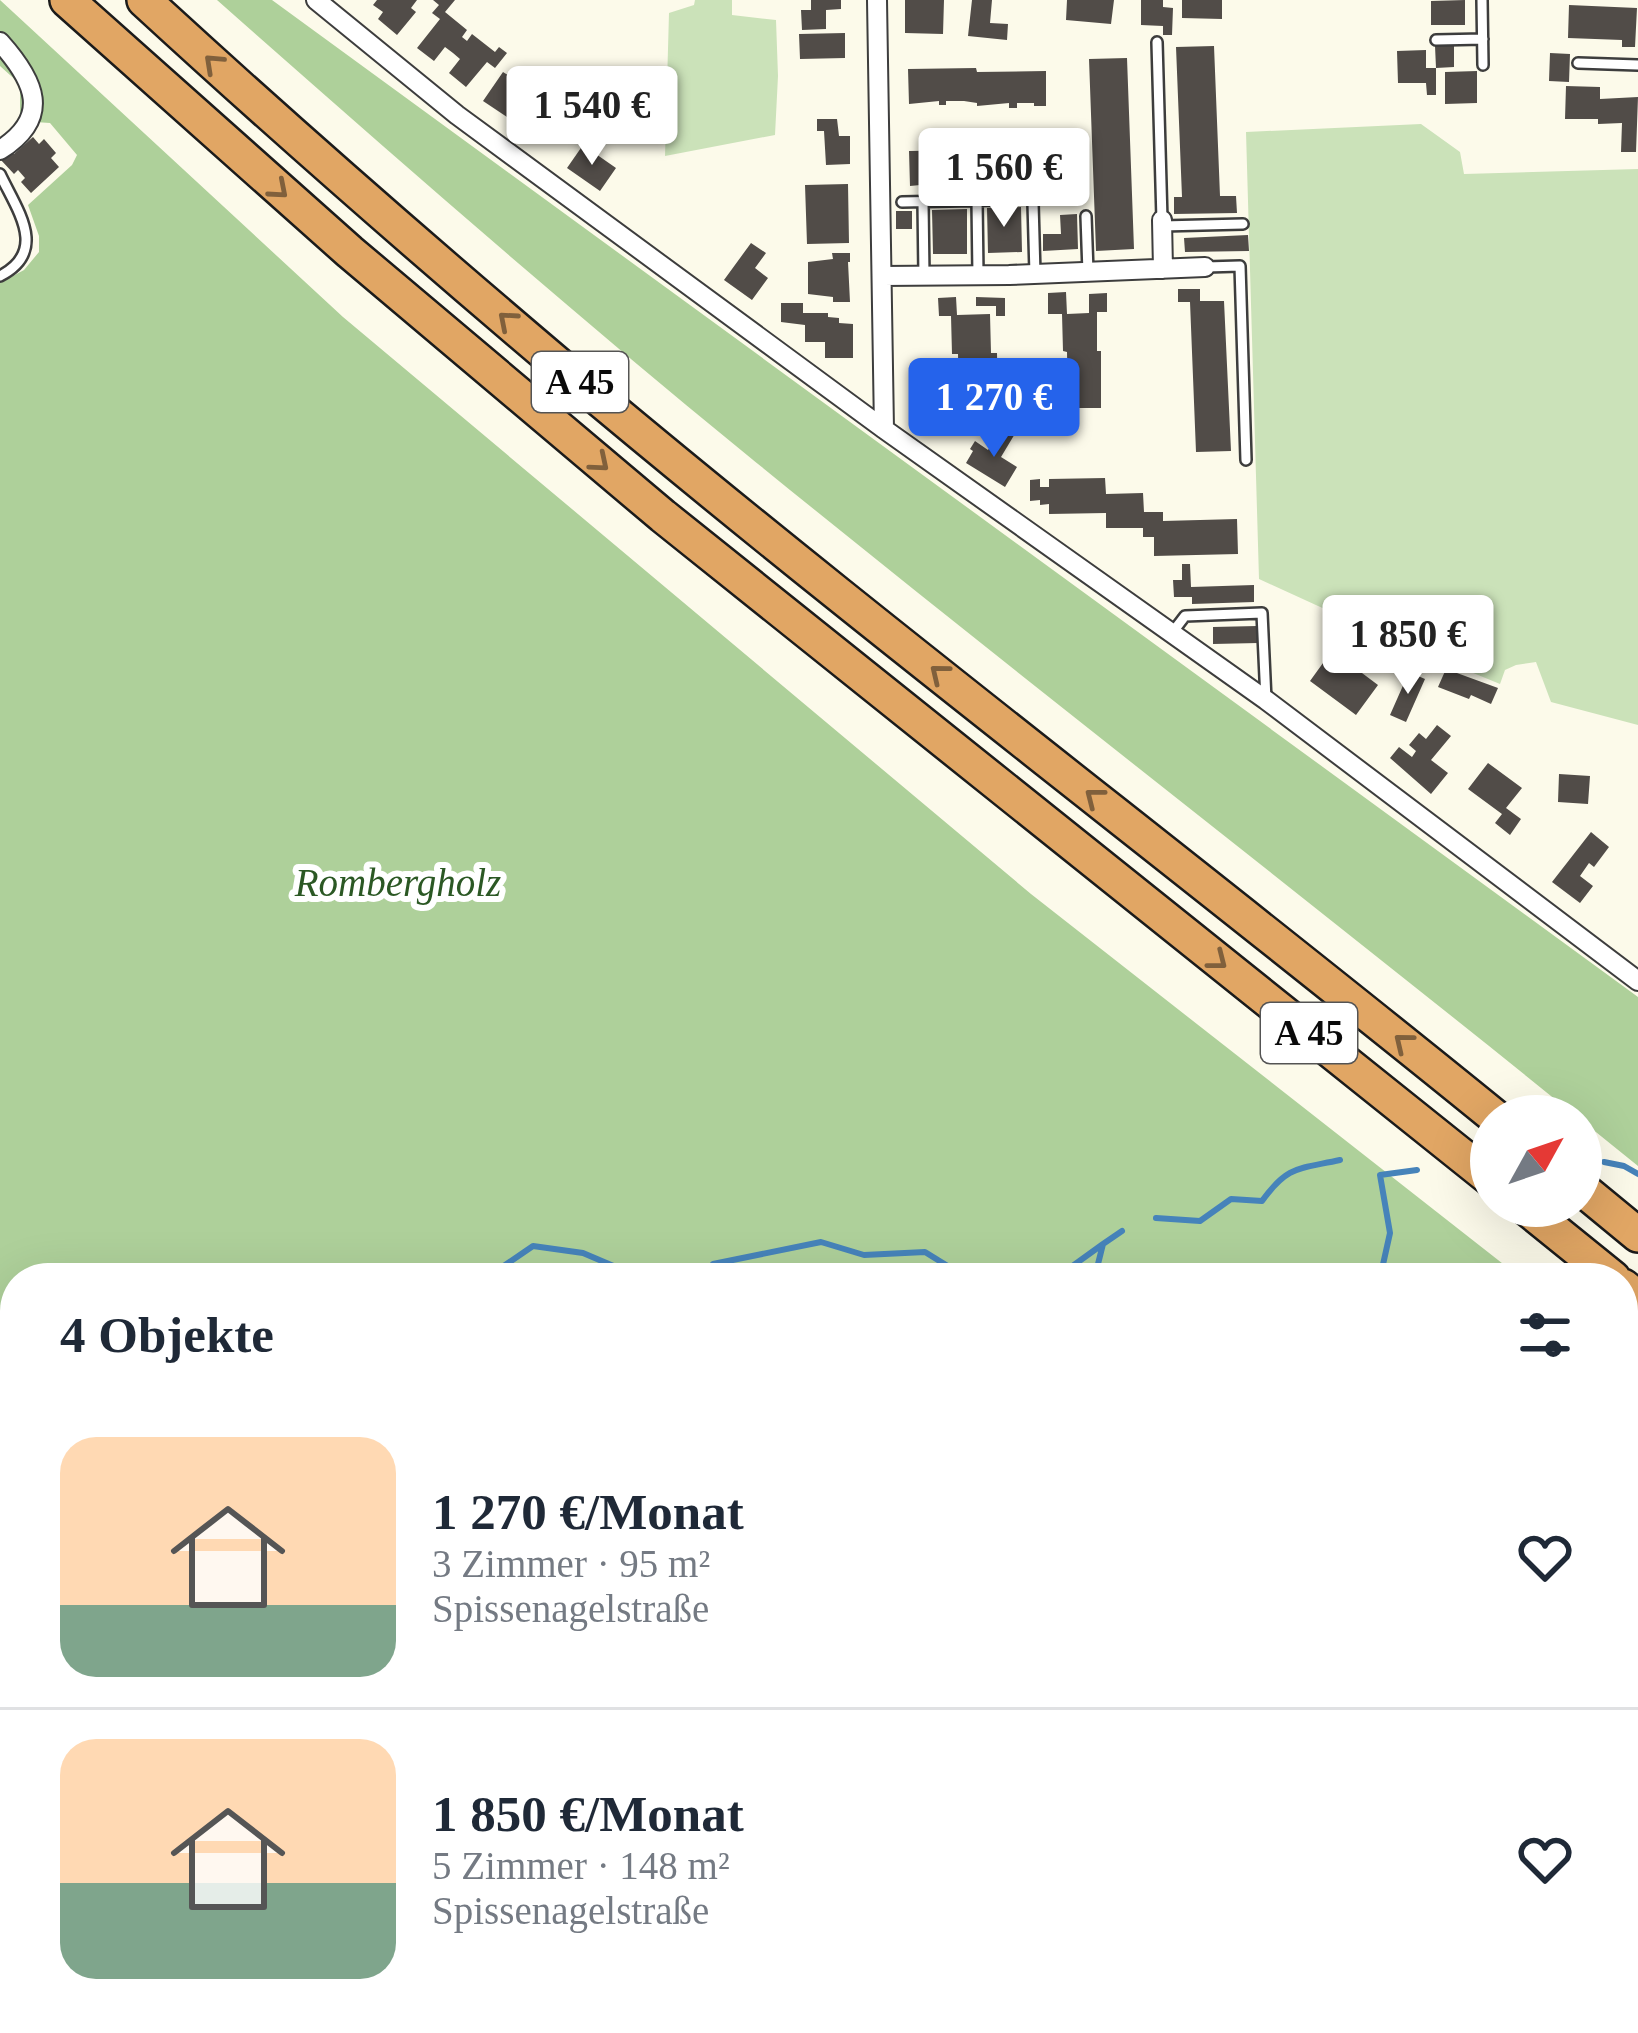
<!DOCTYPE html>
<html lang="de">
<meta charset="utf-8">
<style>
:root{--surface:#fff;--page:#f6f6f7;--text:#1f2937;--muted:#747a83;--line:#e0e1e3;--accent:#2563eb}
body{margin:0;font-family:"Times New Roman",serif;background:var(--page);color:var(--text);height:100vh;display:flex;flex-direction:column;font-size:45px;white-space:nowrap}
*{box-sizing:border-box;margin:0}
p{font-size:39px;color:var(--muted)}
.icon{flex:none;width:66px;height:66px;fill:none;stroke:currentColor;stroke-width:2;stroke-linecap:round;stroke-linejoin:round}
.map{position:relative;flex:1;overflow:hidden}
.drawer{position:absolute;left:0px;top:1263px;width:1638px;height:771px;display:flex;flex-direction:column;background:var(--surface);border-radius:48px 48px 0 0;box-shadow:0 12px 48px #0002}
.drawer>*{flex:none}
.needle{width:78px;rotate:50deg}
.tools{position:absolute;left:1470px;top:1095px;display:grid;gap:24px}
.tools a{display:grid;place-items:center;width:132px;height:132px;border-radius:50%;background:var(--surface);box-shadow:0 12px 48px #0002;font-size:60px}
.price{position:absolute;translate:-50% -102px;padding:0 27px;border-radius:12px;background:#fff;color:#222;font-size:39px;line-height:78px;filter:drop-shadow(0 3px 6px #0008)}
.price::after{content:'';position:absolute;left:50%;top:72px;width:36px;height:27px;margin-left:-18px;background:inherit;clip-path:polygon(0 0,100% 0,50% 100%)}
.price.on{background:var(--accent);color:#fff}
ul{padding:0;list-style:none}
li{display:flex;align-items:center;gap:36px;height:300px;padding:0 60px}
li+li{border-top:3px solid var(--line)}
li span{display:grid;place-items:center;flex:none;width:336px;height:240px;border-radius:36px;color:#555}
li>.icon{margin-inline-start:auto}
span .icon{width:144px;height:144px;fill:#fffc;stroke-width:1}
li b{font-size:51px}
h2{display:flex;justify-content:space-between;align-items:center;height:144px;padding:0 60px;font-size:51px}
.map>svg:first-child{display:block}
.green{fill:#cbe2b9}
.forest{fill:#aed09a}
.lines{fill:none;stroke-linecap:round;stroke-linejoin:round}
.stream{stroke:#4683ba;stroke-width:6}
.building{fill:#514c48}
.lane-casing{stroke:#3d3d3d;stroke-width:14}
.street-casing{stroke:#3d3d3d;stroke-width:22}
.highway-casing{stroke:#1b1b1b;stroke-width:38}
.lane{stroke:#fff;stroke-width:9}
.street{stroke:#fff;stroke-width:18}
.highway{stroke:#e1a664;stroke-width:33}
.oneway{stroke:#80603c}
.labels{text-anchor:middle;dominant-baseline:central;stroke-width:12;stroke-linejoin:round;paint-order:stroke}
.shield{fill:#fff;stroke:#545454;stroke-width:3}
.shield-label{font-size:36px;font-weight:bold;fill:#0a0a0a}
.park-label{font-size:39px;font-style:italic;fill:#2b5824;stroke:#fff}
</style>
<div class="map">
<svg width="1638" height="2033" viewBox="0 0 1638 2033">
<rect width="100%" height="100%" fill="#fcfaea"/>
<path class="green" d="M695 0H732V15L776 20 778 76 775 135 665 156 669 13 694 5Z
M1421 124 1460 152 1464 174 1638 169V725L1551 702 1536 662 1516 665 1505 670 1500 684 1388 638 1259 579 1246 132Z"/>
<path class="forest" d="M0 0 343 317 1031 894 1521 1278H15V2019H1623V1357L1638 1369V2033H0V283L24 270 39 252V236L28 205 72 165 77 155 50 123 20 121V84L0 66Z
M217 0H272L1638 997V1166L1581 1120V1116H1576C1301 894 1021 678 747 455 566 307 391 154 217 0Z"/>
<g class="lines">
<path class="stream" d="M1604 1162 1624 1166 1638 1174
M1156 1218 1200 1221 1231 1199 1262 1201C1288 1165 1299 1169 1340 1160
M713 1264 821 1242 864 1255 925 1252 967 1278
M477 1278 489 1276 533 1246 583 1253 630 1273 668 1266
M1028 1278 1060 1275 1103 1244
M1086 1278 1097 1268 1103 1244 1122 1231
M1380 1278 1390 1233 1380 1175 1417 1170
M0 1751 15 1734
M521 2033 534 2019"/>
</g>
<path class="building" d="M377 0H417L411 8 416 12 397 35 378 19 383 12 373 5Z
M433 0H455L445 12 467 30 462 37 467 41 472 34 495 52 499 47 507 53 495 68 487 62 466 87 449 73 460 59 453 53 445 47 434 61 417 48 440 19 432 13 439 5Z
M811 0H841V9L826 10V29L802 30 801 10H811Z
M905 0H944L943 34 905 33Z
M972 0H992L990 23 1008 24 1007 40 968 36Z
M1067 0H1114L1111 24 1066 20Z
M1141 0H1163V7L1173 8 1172 35H1163V26L1141 25Z
M1182 0H1222V19L1182 18Z
M1465 0V25H1431V1Z
M1569 5 1637 8 1635 47H1622V40L1568 38Z
M845 33V58L800 59 799 34Z
M1454 45V67L1436 68 1435 46Z
M1214 46 1220 196H1236L1237 213 1174 214V197H1182L1176 47Z
M1426 50V68H1436V95H1427L1426 83H1398L1397 51Z
M1550 53 1570 54 1569 82 1549 81Z
M1127 58 1134 249 1096 251 1089 59Z
M976 68 977 72 1046 71V106H1034V103H1017V108H1009V103L977 106V103L964 101H946V105H939V101L909 104 908 69Z
M1477 71V103L1445 104V72Z
M503 72 514 79 519 72 535 82 510 119 483 101Z
M1566 86 1600 87V99L1638 97 1636 152H1621L1622 123 1598 124V119H1565Z
M817 119H837L839 136H850V164L826 165 824 131H817Z
M33 137 39 144 44 139 56 153 51 158 59 167 31 193 21 182 25 178 18 170 14 174 0 159 10 150 14 154Z
M583 145 616 168 600 191 567 168Z
M979 150 1048 152 1049 187 1035 188V185L1020 186V190L1011 189V186L979 188V186H965V183H948V188H941V183L910 186 909 151Z
M848 184 849 243 807 244 805 185Z
M1021 207 1022 252 988 253 987 208Z
M967 209V254H933L932 210Z
M896 211H912V229H896Z
M1077 214 1078 249 1043 251V234H1061L1060 215Z
M1248 235 1249 251 1185 252 1184 238Z
M751 243 766 253 755 268 768 278 752 300 724 280Z
M832 253H850V262H848L850 302H833V297L808 294V262L833 259Z
M1178 289H1200V301H1224L1231 451 1196 452 1190 302H1178Z
M1066 292 1067 314 1089 313V294L1107 293V312H1097V351H1101V408H1068L1067 352 1063 351 1062 314H1048V293Z
M956 297 957 315 990 314 991 353H997L998 411 959 412 958 354H952L951 316H939L938 298Z
M976 297 1005 298V316H996V306H976Z
M781 303H803V313H828V317L839 318V323L853 324V358H825V342H805V325L781 322Z
M1010 428 1016 432 1001 457 1017 467 1005 487 966 463 973 451 970 449 975 441 988 450 996 438 1001 440Z
M1105 478 1106 494 1143 493 1144 512H1163V521L1237 519 1238 554 1154 556V537H1143V528H1106V513L1049 514V504L1040 505V500L1030 501V480L1040 479V487H1049V479Z
M1182 564H1190L1191 587 1254 585V602L1192 604V597H1174L1173 580H1182Z
M1257 626 1258 643 1213 644V627Z
M1338 655 1378 685 1356 715 1310 681 1323 663 1329 668Z
M1446 669 1498 688 1491 704 1471 695 1469 699 1438 687Z
M1409 672 1425 679 1406 722 1390 715Z
M1437 725 1451 736 1431 760 1448 773 1431 794 1390 758 1399 747 1412 757 1416 751 1409 745 1419 733 1426 739Z
M1488 763 1522 788 1506 808 1521 819 1510 835 1495 823 1502 814 1468 789Z
M1559 774 1590 776 1588 804 1558 802Z
M1591 832 1609 847 1594 867 1589 863 1580 876 1593 886 1580 903 1552 882Z"/>
<g class="lines">
<defs>
<path id="lane" d="M1482 0 1483 65
M1436 40 1483 39
M1157 42 1162 220
M1578 63 1638 65
M0 174C17 210 49 251 0 276
M977 200 978 275
M902 202 997 200
M923 202 924 276
M1033 203 1035 274
M1086 216 1088 272
M1162 226 1243 224
M1206 267 1240 266 1246 460
M1172 633 1185 616 1262 613 1266 700"/>
<path id="street" d="M316 0 457 115 884 429 1266 700 1638 981
M877 0 884 429
M0 42C35 81 52 117 0 150
M1162 220 1163 269
M882 276 1009 275 1205 267"/>
<path id="highway" d="M67 0 350 252 663 516 1491 1179
M144 0C282 127 424 251 567 372 870 627 1187 866 1494 1116
M1581 1188 1638 1235
M1524 1206 1613 1278
M1623 1286 1638 1298"/>
</defs>
<use href="#lane" class="lane-casing"/>
<use href="#street" class="street-casing"/>
<use href="#highway" class="highway-casing"/>
<use href="#lane" class="lane"/>
<use href="#street" class="street"/>
<use href="#highway" class="highway"/>
</g>
<defs><path id="oneway-chevron" d="M-2-3.5L2.5 0L-2 3.5" fill="none" stroke-width="1.6" stroke-linecap="round" stroke-linejoin="round" transform="scale(3)"/></defs>
<g class="oneway">
<use href="#oneway-chevron" transform="translate(213 63) rotate(-137)"/>
<use href="#oneway-chevron" transform="translate(279 190) rotate(41)"/>
<use href="#oneway-chevron" transform="translate(507 320) rotate(-139)"/>
<use href="#oneway-chevron" transform="translate(600 463) rotate(40)"/>
<use href="#oneway-chevron" transform="translate(939 673) rotate(-141)"/>
<use href="#oneway-chevron" transform="translate(1094 797) rotate(-142)"/>
<use href="#oneway-chevron" transform="translate(1218 961) rotate(38)"/>
<use href="#oneway-chevron" transform="translate(1403 1042) rotate(-141)"/>
</g>
<g class="labels">
<g class="shield">
<rect x="532" y="352" width="96" height="60" rx="9"/>
<rect x="1261" y="1003" width="96" height="60" rx="9"/>
</g>
<g class="shield-label">
<text x="580" y="382">A 45</text>
<text x="1309" y="1033">A 45</text>
</g>
<g class="park-label">
<text x="398" y="882">Rombergholz</text>
</g>
</g>
</svg>
<div class="tools">
<a><svg class="needle" viewBox="-14 -14 28 28"><path d="M0-13l5 13h-10z" fill="#e53935"/><path d="M0 13l5-13h-10z" fill="#747a83"/></svg></a>
</div>
<b class="price" style="left:592px;top:168px">1 540 €</b>
<b class="price" style="left:1004px;top:230px">1 560 €</b>
<b class="price on" style="left:994px;top:460px">1 270 €</b>
<b class="price" style="left:1408px;top:697px">1 850 €</b>
<section class="drawer">
<h2>4 Objekte<svg class="icon" aria-label="filters" viewBox="0 0 24 24"><path d="M4 7h16M4 17h16"/><circle cx="9" cy="7" r="2"/><circle cx="15" cy="17" r="2"/></svg></h2>
<ul>
<li><span style="background:linear-gradient(#ffd9b3 70%,#7fa58c 0)"><svg class="icon" aria-label="home" viewBox="0 0 24 24"><path d="M3 11l9-7 9 7M6 9v11h12V9"/></svg></span><div><b>1 270 €/Monat</b><p>3 Zimmer · 95 m²</p><p>Spissenagelstraße</p></div><svg class="icon" aria-label="heart" viewBox="0 0 24 24"><path d="M12 20l-8-8c-3-5 5-10 8-4 3-6 11-1 8 4z"/></svg></li>
<li><span style="background:linear-gradient(#ffd9b3 60%,#7fa58c 0)"><svg class="icon" aria-label="home" viewBox="0 0 24 24"><path d="M3 11l9-7 9 7M6 9v11h12V9"/></svg></span><div><b>1 850 €/Monat</b><p>5 Zimmer · 148 m²</p><p>Spissenagelstraße</p></div><svg class="icon" aria-label="heart" viewBox="0 0 24 24"><path d="M12 20l-8-8c-3-5 5-10 8-4 3-6 11-1 8 4z"/></svg></li>
</ul>
</section>
</div>
